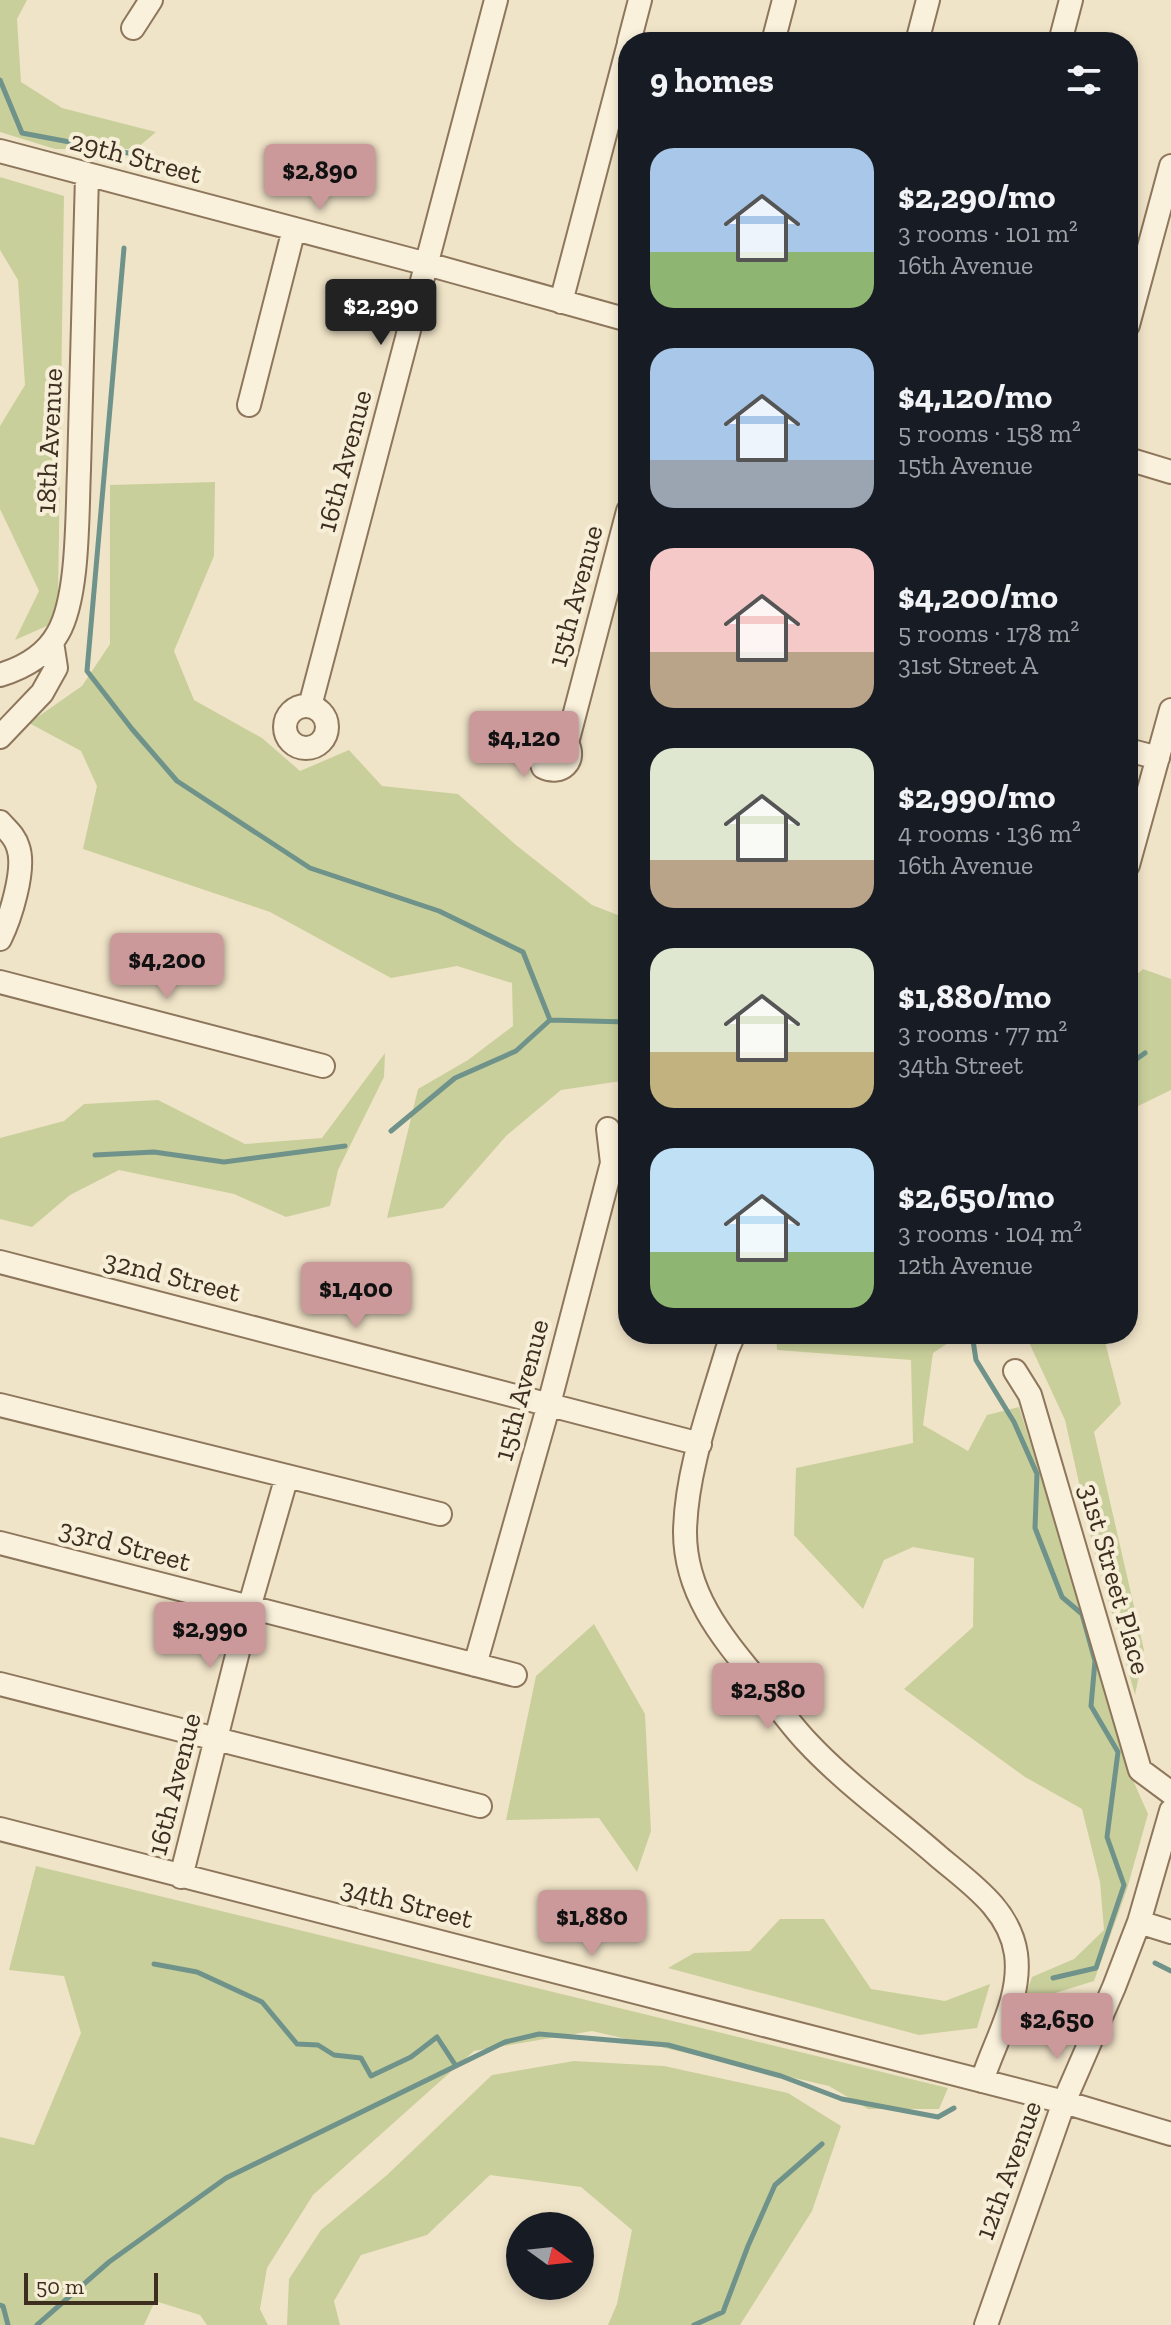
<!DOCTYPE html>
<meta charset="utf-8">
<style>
:root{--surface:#171b24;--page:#20242c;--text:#f1f3f6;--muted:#9ea1a6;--accent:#cc999b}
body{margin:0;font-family:"Zilla Slab",serif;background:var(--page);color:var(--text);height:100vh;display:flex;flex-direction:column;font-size:30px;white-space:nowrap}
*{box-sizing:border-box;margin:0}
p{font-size:26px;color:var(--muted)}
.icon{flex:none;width:44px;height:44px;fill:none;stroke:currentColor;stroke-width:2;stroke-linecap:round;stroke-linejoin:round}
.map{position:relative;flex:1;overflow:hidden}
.drawer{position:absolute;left:618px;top:32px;width:520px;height:1312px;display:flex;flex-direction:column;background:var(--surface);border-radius:32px;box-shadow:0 4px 12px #0003}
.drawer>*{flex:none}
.needle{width:52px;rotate:105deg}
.tools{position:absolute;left:506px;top:2212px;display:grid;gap:16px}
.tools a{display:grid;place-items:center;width:88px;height:88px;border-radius:50%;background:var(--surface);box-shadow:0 4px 12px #0003;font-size:40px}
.scale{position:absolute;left:24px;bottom:20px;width:134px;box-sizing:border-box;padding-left:8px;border:4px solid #3d2e20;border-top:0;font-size:22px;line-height:28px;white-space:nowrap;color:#3d2e20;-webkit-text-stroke:6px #f7eed8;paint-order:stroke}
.price{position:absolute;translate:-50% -68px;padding:0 18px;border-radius:8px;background:var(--accent);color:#111;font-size:26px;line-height:52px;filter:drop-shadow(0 2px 4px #0008)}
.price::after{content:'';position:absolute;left:50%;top:48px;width:24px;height:18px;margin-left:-12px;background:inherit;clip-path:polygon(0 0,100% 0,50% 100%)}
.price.active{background:#222;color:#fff}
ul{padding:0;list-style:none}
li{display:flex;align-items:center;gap:24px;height:200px;padding:0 32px}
li span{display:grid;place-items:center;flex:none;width:224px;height:160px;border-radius:24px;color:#555}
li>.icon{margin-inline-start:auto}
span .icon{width:96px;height:96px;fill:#fffc;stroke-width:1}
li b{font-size:34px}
h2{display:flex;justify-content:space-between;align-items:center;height:96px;padding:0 32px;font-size:34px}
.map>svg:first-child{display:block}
.green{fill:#c9cf9b}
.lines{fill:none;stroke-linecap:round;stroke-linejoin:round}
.stream{stroke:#6f938a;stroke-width:5}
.minor-casing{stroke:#8d765c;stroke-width:26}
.minor{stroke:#faf1dc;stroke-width:22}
.labels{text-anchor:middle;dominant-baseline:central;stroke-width:8;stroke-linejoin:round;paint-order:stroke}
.street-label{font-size:28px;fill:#3d2e20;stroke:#f7eed8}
</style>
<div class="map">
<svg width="1171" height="2325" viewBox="0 0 1171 2325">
<rect width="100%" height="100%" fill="#f0e4c8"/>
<path class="green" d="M0 0H27L17 19 21 82 62 108 156 132 136 149H55L0 132Z
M0 177 64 196 58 600 49 625 15 640 39 591 0 509V426L25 385 18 280 0 250Z
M215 482 214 556 174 651 194 700 262 738 300 771 349 750 382 786 458 794 516 845 592 905 628 919V1080L561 1090 507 1135 443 1208 387 1218 418 1089 468 1060 513 1026 512 983 457 966 391 978 270 912 83 849 97 786 81 751 29 723 82 686 110 644V485Z
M1143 969 1171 979V1090L1128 1111V982Z
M385 1053 384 1077 338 1170 330 1206 286 1217 234 1194 119 1170 70 1195 32 1227 0 1219V1138L64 1121 84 1104 158 1100 245 1144 322 1138Z
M776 1334H962L933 1353 923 1425 968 1451 987 1415 1019 1407 1059 1534 1125 1762 1148 1814 1127 1889 1094 1981 1023 2003 1032 1977 1074 1959 1104 1930 1100 1882 1082 1809 1025 1777 904 1689 973 1627 974 1558 913 1547 884 1560 863 1609 794 1535 796 1468 913 1443 911 1360 777 1350Z
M1025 1334H1103L1121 1404 1094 1432 1144 1650 1135 1695 1093 1546 1065 1420Z
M594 1624 645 1714 651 1831 637 1872 599 1818 506 1820 536 1676Z
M36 1866 948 2088 939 2109H868L829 2086 592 2031 474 2051 313 2195 267 2268 260 2309 268 2325H207L200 2315 155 2301 144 2325H0V2137L34 2145 81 2033 64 1976 9 1970Z
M780 1919H824L871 1989 945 2001 990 1984 977 2028 919 2035 668 1968 694 1953 750 1951Z
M574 2061 664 2066 788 2093 841 2126 812 2211 740 2325H608L617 2304 632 2230 581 2187 490 2175 427 2235 361 2255 334 2301 340 2325H287L289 2279 321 2230 387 2175 492 2075Z"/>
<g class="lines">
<path class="stream" d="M0 80 22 133 128 153
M124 248 87 671 132 729 177 781 310 868 439 911 523 952 550 1020 628 1022
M1128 1065 1145 1053
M391 1131 455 1078 516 1051 550 1020
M95 1155 154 1152 224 1162 345 1146
M972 1334 976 1360 1014 1422 1037 1474 1035 1528 1062 1597 1082 1614 1095 1661 1091 1706 1118 1752 1107 1837 1124 1885 1096 1968 1053 1978
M1155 1963 1171 1971
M154 1964 197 1972 262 2002 297 2044 318 2045 334 2055 361 2058 371 2076 411 2057 437 2037 456 2066
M0 2305 3 2306 8 2325
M37 2325 109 2262 226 2178 505 2042 539 2034 668 2045 781 2076 842 2099 938 2117 954 2108
M694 2325 723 2312 748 2246 775 2185 822 2144"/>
<defs>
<path id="minor" d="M133 28 151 0
M629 42 640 0
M773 42 784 0
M917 42 928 0
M1060 42 1071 0
M0 151 427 264 628 320
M561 302 628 47
M1128 325 1171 166
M249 405 294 229
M1128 459 1171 472
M0 675C23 668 46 655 58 633 79 597 77 513 79 470 82 372 85 274 87 176
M310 706 496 0
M285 727a21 21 0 1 1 42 0a21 21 0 1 1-42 0Z
M0 737 42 693 56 668 52 642
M567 743 557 737 544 741 538 752 543 767C561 776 577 761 567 743L628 511
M1128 750 1158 758
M0 822C7 830 15 836 18 847 26 869 10 919 0 939
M1128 865 1171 710
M0 982 323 1066
M0 1262 700 1444
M734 1334 727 1350C710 1408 686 1471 685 1532 685 1593 721 1636 758 1681 774 1701 789 1723 807 1742 845 1783 897 1820 939 1857 971 1884 1010 1910 1016 1954 1022 1998 995 2040 982 2081
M1015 1371 1030 1395 1140 1770 1171 1793
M0 1405 440 1514
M0 1543 515 1675
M475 1665 549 1404 612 1163 608 1129
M0 1684 480 1806
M0 1829 1064 2102 1171 2134
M181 1877 249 1608 287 1476
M1139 1922 1171 1932
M986 2325 1064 2102 1114 1987 1139 1922 1171 1811"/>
</defs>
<use href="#minor" class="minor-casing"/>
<use href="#minor" class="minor"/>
</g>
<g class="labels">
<g class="street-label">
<text transform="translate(136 157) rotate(15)">29th Street</text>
<text transform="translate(49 441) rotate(-87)">18th Avenue</text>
<text transform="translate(344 461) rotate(-75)">16th Avenue</text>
<text transform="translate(575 596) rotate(-75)">15th Avenue</text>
<text transform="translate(172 1276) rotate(14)">32nd Street</text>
<text transform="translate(521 1390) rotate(-75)">15th Avenue</text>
<text transform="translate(125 1545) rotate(15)">33rd Street</text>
<text transform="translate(1115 1579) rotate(74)">31st Street Place</text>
<text transform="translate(174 1784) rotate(-76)">16th Avenue</text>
<text transform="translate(407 1903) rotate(14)">34th Street</text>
<text transform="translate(1008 2170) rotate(-70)">12th Avenue</text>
</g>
</g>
</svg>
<div class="tools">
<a><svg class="needle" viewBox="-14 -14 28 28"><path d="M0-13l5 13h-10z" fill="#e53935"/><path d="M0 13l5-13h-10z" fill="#9ea1a6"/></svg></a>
</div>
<div class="scale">50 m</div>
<b class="price" style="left:320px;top:212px">$2,890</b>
<b class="price active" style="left:381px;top:347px">$2,290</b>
<b class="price" style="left:524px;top:779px">$4,120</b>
<b class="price" style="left:167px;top:1001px">$4,200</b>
<b class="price" style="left:356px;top:1330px">$1,400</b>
<b class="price" style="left:210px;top:1670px">$2,990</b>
<b class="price" style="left:768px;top:1731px">$2,580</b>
<b class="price" style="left:592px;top:1958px">$1,880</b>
<b class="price" style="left:1057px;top:2061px">$2,650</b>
<section class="drawer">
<h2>9 homes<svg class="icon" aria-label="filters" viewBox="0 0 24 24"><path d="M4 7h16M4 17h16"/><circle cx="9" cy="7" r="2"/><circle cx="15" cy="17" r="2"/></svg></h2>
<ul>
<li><span style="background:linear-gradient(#a9c7e8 65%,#8fb573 0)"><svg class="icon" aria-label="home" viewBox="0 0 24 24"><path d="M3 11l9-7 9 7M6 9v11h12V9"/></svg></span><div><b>$2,290/mo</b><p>3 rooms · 101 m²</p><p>16th Avenue</p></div></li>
<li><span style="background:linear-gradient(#a9c7e8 70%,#9aa5b1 0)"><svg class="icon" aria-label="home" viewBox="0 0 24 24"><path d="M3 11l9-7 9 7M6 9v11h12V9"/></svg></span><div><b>$4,120/mo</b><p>5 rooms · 158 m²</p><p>15th Avenue</p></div></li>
<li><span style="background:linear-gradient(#f6c9c9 65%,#b9a48a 0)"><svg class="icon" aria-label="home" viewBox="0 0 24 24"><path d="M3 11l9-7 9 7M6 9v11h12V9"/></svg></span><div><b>$4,200/mo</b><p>5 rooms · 178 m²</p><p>31st Street A</p></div></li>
<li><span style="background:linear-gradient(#dfe7d0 70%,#b9a48a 0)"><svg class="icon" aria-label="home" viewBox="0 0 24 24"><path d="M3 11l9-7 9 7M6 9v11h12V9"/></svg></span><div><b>$2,990/mo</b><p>4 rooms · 136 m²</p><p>16th Avenue</p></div></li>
<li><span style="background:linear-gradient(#dfe7d0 65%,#c2b280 0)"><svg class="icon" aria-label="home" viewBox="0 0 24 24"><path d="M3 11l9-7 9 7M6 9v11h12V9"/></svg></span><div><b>$1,880/mo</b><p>3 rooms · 77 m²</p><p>34th Street</p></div></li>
<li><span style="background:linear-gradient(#bfe0f5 65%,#8fb573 0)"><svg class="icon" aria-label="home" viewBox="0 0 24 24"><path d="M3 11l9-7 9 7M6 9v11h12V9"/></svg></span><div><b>$2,650/mo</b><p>3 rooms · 104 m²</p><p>12th Avenue</p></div></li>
</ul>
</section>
</div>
